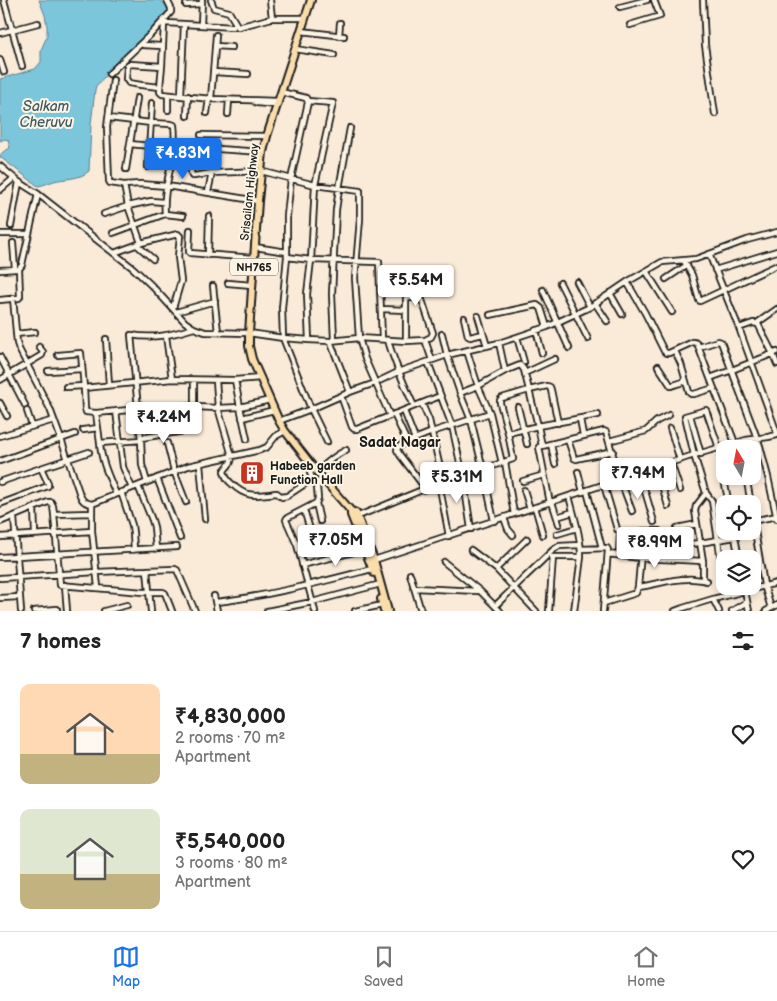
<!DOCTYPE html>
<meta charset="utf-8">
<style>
:root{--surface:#fff;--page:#f2f2f2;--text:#222;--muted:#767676;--line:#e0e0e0;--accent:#1a73e8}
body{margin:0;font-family:"Balsamiq Sans",sans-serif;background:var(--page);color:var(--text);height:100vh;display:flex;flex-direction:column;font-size:19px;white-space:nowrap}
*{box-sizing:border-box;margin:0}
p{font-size:16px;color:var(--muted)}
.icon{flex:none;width:28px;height:28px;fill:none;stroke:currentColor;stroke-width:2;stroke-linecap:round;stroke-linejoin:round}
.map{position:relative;height:611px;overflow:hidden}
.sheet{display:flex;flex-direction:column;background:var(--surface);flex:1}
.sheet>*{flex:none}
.needle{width:32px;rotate:350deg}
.controls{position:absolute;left:716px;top:440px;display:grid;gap:10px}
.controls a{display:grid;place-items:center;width:45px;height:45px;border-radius:10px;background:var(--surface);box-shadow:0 2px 8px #0003;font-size:25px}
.price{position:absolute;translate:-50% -42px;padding:0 11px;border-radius:5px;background:#fff;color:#222;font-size:16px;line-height:32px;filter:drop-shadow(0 1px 2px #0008)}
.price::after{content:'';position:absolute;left:50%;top:30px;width:15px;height:11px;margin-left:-8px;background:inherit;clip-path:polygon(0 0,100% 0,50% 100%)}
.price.active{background:var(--accent);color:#fff}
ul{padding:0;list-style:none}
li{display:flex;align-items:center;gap:15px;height:125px;padding:0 20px}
li span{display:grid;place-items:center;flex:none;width:140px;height:100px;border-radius:10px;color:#555}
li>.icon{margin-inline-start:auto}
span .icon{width:60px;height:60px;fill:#fffc;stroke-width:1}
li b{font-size:21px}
h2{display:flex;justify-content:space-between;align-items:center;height:60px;padding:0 20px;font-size:21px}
.tab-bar{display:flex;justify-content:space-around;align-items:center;height:70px;border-top:1px solid var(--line);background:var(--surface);font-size:14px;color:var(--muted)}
.tab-bar a{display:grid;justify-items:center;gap:2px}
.tab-bar .active{color:var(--accent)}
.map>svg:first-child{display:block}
.water{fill:#7cc6dc;stroke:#56828f}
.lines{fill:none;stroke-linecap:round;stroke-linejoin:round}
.minor-casing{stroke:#1c1c1c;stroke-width:8}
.highway-casing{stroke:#1c1c1c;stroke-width:10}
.minor{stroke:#fcf5e5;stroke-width:4.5}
.highway{stroke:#faddab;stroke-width:6}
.labels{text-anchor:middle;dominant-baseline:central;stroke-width:4;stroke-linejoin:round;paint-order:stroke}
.shield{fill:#fcf5e5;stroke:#5f5d58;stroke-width:1}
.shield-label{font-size:11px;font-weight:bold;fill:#1c1c1c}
.street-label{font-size:12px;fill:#1c1c1c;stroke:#fcf5e5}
.poi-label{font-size:12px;font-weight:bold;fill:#1c1c1c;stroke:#fcf5e5;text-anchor:start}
.water-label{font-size:14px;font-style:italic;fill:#3e585f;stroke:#fcf5e5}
.neighbourhood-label{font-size:14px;font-weight:bold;fill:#1c1c1c;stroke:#fcf5e5}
</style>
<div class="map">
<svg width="777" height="611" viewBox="0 0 777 611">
<rect width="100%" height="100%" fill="#faead8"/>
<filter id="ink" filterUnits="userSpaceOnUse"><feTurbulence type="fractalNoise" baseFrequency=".02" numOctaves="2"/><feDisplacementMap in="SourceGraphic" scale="10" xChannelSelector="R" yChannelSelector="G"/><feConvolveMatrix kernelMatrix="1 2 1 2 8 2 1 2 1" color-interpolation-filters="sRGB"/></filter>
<g filter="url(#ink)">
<path class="water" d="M39 0H160C165 4 169 7 167 14L105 76 96 86 95 90 91 124 89 171C79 180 65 178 54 181 48 183 44 185 38 186L0 157C1 151 6 151 10 148L8 140 5 139 0 141V79L35 69 41 62V50L47 36V26L45 15Z"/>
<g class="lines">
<defs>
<path id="minor" d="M4 0 22 66
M211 0 214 8 229 12 238 27 272 18H305
M270 0 272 18
M703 0 705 45 715 114
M186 5 201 4
M620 7 647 0
M184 24 233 27
M201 25 202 0
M630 25 660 16 654 0
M301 31 344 36
M0 33 38 23
M339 36 340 23
M143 45 162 46
M215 46 232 47
M295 49 334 55
M0 60 4 72
M162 66 164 24 166 23 184 24 181 96
M213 72 248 74
M109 74 153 32 171 12V8L167 0
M113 80 107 127 109 181 110 183 124 185 140 184 167 186 258 201
M160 87 141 85 129 83 126 79 127 66 130 64 162 66C161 75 160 84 160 92L162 94 211 99 278 101
M281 92 306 98 308 102 291 179 287 216V257L282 308 283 338 311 409 327 442
M137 98 130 144 150 146H174L263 152
M211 99 216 35
M253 101 257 103 277 105
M308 101 333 103 315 185 311 260 307 294 309 340
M168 110V95
M207 113 209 98
M228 114 229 100
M187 116 188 96
M109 118 151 123 171 124 174 125C178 155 162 184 165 214
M201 135 267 136
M193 148 191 172 192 176H194L212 173 261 171 315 185 360 191V219L355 278 359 338 365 359 390 416
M0 166 19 182 38 194 133 268 152 286 185 322 194 328 205 332 249 333 283 338 309 340 330 341 359 338 406 341 425 340 432 360
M148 167 152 103
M126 169 130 144
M124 185 128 206 141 243
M0 190 14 178
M208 192 212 173
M104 214 128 206 151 201 164 202
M11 226 19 182
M190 230 189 252 190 253 254 258
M113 233 165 214 183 216
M0 234H29
M13 243 15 269
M137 245 153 259
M255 247 287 252
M114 253 141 243 178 234 180 236 178 257 181 281 173 308
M709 254 739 328 777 433
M208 255 209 216
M287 257 311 260 379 262 382 339
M684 261 692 275 699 300 700 301 775 266
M0 270 16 269
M715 270 777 251
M646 271 672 312
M666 279 687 265
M577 282 590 307
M627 282 645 313 664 351 666 353H669L693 342 697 343 710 378
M228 283 252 285
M560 283 588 339
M380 285H406V341
M213 286 218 332
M543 290 569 348
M610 293 622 314
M13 298 17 343 19 349 50 409 61 439 80 495C82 501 85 503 92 504L188 466 260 450 267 447 276 436 285 431
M406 298H420L422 300 433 333 431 337 425 340
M0 300 19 298 20 296 19 269 22 265 23 260 38 194
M595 303 607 321
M381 309 406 310
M176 312 215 301
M490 315 537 305 541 308 547 327
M478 316 487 346
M464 318 468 336 470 337 483 334
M757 323 777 309
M739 328 753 323 758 324 773 354 777 364
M536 330 542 353
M16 334 35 332
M442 334 447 355 460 393 471 420 483 469 494 521
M166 336 172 379
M517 337 524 362
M106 339 109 385
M334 340 332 294 336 210 339 189 350 128
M388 340C394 363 404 384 414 406
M330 341 350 392
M499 343 505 371
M699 347 718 341 721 342 760 446 768 477 777 519
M467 351 478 386 490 413 502 463
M675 351 681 364 689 392 691 394H694L714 388
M58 355 81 353 84 388 172 379 235 380 261 378
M0 357 25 405
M428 362 452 426 463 476 471 529
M658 366 671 386 686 381
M48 371 82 369
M525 373 555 359
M0 380 42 355 43 352 39 347
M194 380V406
M216 380 218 408 232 456C232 464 228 465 224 471 225 477 227 480 232 484 247 499 258 495 277 493L282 497 287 496 311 480 312 478 310 473 313 468
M235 380 240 407 247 439
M66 387 84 386
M84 388 85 409 86 412 96 413 173 406 218 408 240 407 270 400
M460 393 478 386 505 371 520 365 522 367 524 370 538 426 598 415
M341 396 352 427 354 429H357L440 396
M0 403 7 416
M422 404 429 420 443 481
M518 407 527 444
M27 411 32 426
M116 411 123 467 132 488
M404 411 415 439
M96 413 100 443 141 440
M394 414 407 442
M690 415 701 454
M242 418 274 410
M580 419 583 435
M279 421 311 409 350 392 375 383 398 372 447 355 499 343 547 327 590 307 627 282 662 262 696 259 747 240 777 232
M670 428 680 460
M83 430 98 428
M508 433 538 426 542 446 539 447 550 503
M0 436 54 420
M141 438 184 431
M568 440 574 458 576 459 613 451
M609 441 646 431 657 421 669 415
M100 443C101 461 109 477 116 494
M167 443 174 471 186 502
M735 443 710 378 732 370 777 352
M551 444 555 464
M542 446 604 431 606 432 620 479 632 511
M719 448 706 410 685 416 694 455 706 493 712 501 723 573
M752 451 760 446
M0 461 75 434
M505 462 514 514
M671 463 680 490
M200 464 205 519
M657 468 668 506
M317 472C326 463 334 456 346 450
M578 472 583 492
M640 474 654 522
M746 476 751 504
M157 478 180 538
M523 481 544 475
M0 482 41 468
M147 482 142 465 141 440 131 335C154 339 171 335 194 328
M604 485 617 529
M138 486 152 520 154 527 156 549
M425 488 400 455 397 450 398 447 407 442 432 432 490 413
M524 490 530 509
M587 491 602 548
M121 492 132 525 133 533 134 550
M706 493 696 506 695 511 703 561V580L707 581
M569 496C574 516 581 536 581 557L574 611
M552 502 559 524
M316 503 320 521
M0 504 48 486V483L41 468 89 452
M92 504V531L98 587
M729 504 724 480 725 478 737 476
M535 507 543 535
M34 508 35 534
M304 510 312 536
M752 513 764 585 771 608
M54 514 92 513
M14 517 21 611
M356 517 439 483
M557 517 573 512
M504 518 508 529 513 535
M752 521 777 516
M0 522 48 502H51L53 506 54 514 60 585 143 592H163L165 593 172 611
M697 524 677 528 678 543 679 545 700 543 735 537 739 559
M557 534 577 528
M449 536 439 483 463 476 513 459 508 433 500 403V400L502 398 529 390 547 386 550 387 551 390 558 423
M0 537 92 531
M527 539 496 569 536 611
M581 549 607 548 608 550 603 611
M471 550 496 569
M608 554 640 558 703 561
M619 555 620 535
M0 557 177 547
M552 557H581
M374 560 694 455 746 440 768 437 777 435
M444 562 480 591 500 611
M302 565 365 549
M410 574 421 611
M0 578 96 572 147 570
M65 585 67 611
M744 586 749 611
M638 587C655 585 670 579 687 579 692 578 698 580 703 580
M415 588 478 591
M214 596 217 611
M0 598 20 597
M713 599 719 611
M216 602C269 596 321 582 372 569
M604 603 636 593 638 587 643 531H659L661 533V559
M495 606 553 550 559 546 580 545
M34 611 57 609
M104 611 127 605
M151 611 147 570 175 569 177 570 195 611
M267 611 312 602 377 585
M315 611 297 545 286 520 287 518 316 503 318 499 317 487 321 478
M355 611 382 605
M549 611 553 557
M675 611 683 608 713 599 777 583
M732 611 747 602
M766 611 777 605"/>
<path id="highway" d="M311 0 267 136 263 152 258 201 249 333V346L252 359 279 421 285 431 317 472 351 511 356 513 374 560 388 611
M351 511V515L374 573
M381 599 384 611"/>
</defs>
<use href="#minor" class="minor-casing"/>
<use href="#highway" class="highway-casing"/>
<use href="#minor" class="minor"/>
<use href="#highway" class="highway"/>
</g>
</g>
<defs>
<symbol id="building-square" viewBox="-11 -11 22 22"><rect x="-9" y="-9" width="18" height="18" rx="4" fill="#c8321e" stroke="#fcf5e5"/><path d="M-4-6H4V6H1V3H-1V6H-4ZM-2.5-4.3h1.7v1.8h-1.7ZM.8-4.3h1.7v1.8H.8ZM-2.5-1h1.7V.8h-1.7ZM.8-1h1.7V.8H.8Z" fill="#fff"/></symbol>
</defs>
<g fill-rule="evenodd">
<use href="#building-square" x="238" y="459" width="28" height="28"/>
</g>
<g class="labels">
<rect class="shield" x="230" y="258.5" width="48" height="17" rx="4"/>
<g class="shield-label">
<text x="254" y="267">NH765</text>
</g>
<g class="street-label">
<text transform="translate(250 192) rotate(-84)">Srisailam Highway</text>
</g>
<g class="poi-label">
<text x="270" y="466">Habeeb garden<tspan x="270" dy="14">Function Hall</tspan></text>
</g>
<g class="water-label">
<text x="46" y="106">Salkam<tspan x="46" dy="16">Cheruvu</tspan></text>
</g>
<g class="neighbourhood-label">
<text x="400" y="442">Sadat Nagar</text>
</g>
</g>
</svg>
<div class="controls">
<a><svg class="needle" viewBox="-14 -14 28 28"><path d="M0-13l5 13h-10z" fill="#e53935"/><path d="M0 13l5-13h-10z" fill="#767676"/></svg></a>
<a><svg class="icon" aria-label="locate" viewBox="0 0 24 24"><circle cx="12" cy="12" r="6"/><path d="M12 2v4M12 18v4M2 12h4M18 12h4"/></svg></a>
<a><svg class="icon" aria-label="layers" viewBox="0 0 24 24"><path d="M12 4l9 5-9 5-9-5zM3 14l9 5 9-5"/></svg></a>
</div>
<b class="price active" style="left:183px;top:180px">₹4.83M</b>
<b class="price" style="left:416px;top:307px">₹5.54M</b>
<b class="price" style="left:164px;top:444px">₹4.24M</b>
<b class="price" style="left:638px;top:500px">₹7.94M</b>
<b class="price" style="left:457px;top:504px">₹5.31M</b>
<b class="price" style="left:336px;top:567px">₹7.05M</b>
<b class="price" style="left:655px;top:569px">₹8.99M</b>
</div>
<section class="sheet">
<h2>7 homes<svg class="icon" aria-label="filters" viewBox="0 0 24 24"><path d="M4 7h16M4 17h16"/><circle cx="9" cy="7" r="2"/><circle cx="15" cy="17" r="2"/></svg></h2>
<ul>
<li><span style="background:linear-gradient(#ffd9b3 70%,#c2b280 0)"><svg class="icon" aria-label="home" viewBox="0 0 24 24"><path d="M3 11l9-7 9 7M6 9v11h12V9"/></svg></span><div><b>₹4,830,000</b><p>2 rooms · 70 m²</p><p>Apartment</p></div><svg class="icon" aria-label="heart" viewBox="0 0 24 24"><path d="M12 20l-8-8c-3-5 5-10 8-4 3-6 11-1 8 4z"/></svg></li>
<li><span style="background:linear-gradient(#dfe7d0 65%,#c2b280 0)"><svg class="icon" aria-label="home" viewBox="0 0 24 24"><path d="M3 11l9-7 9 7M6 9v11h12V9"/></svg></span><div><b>₹5,540,000</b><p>3 rooms · 80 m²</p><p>Apartment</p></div><svg class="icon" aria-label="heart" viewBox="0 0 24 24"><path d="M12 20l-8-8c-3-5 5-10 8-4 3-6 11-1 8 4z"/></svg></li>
</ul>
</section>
<nav class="tab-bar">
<a class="active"><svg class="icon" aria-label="map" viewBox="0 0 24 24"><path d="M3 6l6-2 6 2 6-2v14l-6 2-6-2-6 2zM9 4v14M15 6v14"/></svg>Map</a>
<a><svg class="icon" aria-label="saved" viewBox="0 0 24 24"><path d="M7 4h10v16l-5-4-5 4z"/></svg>Saved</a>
<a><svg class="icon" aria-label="home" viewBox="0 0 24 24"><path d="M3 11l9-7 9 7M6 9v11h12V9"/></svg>Home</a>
</nav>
